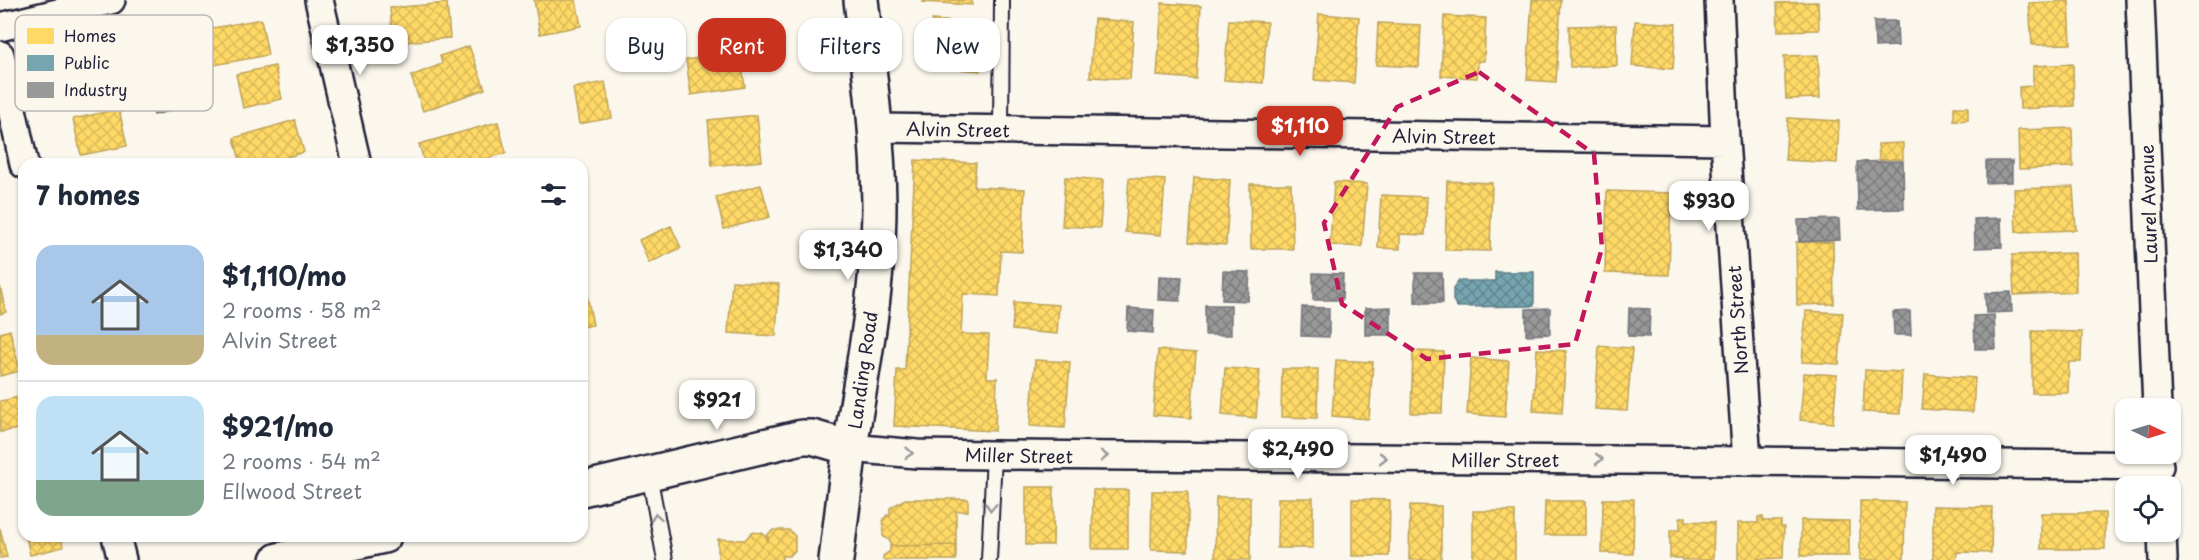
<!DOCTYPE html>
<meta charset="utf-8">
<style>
:root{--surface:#fff;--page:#f2f2f3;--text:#1f2937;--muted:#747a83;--line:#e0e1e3;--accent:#c8321e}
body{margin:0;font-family:"Playpen Sans",sans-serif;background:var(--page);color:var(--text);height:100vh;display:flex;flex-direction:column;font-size:22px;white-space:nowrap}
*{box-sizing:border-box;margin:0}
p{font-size:20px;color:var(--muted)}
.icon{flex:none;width:33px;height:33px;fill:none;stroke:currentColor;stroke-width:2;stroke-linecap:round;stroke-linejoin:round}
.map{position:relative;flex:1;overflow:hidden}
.details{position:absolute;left:18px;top:158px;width:570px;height:384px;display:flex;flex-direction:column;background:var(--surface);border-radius:18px;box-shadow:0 2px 4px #0004}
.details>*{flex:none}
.banner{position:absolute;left:606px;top:18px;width:570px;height:54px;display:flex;gap:12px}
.needle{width:39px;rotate:94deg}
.controls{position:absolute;left:2115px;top:398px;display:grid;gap:12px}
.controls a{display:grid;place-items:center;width:66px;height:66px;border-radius:12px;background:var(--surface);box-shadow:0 2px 4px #0004;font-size:30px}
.price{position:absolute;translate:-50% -51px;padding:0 14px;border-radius:12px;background:#fff;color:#222;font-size:20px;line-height:39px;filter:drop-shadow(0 2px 3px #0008)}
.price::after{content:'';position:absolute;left:50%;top:36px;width:18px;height:14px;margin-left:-9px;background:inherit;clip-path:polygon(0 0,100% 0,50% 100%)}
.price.current{background:var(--accent);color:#fff}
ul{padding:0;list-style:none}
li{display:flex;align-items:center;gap:18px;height:150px;padding:0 18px}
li+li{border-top:2px solid var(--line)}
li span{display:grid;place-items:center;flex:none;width:168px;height:120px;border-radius:18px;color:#555}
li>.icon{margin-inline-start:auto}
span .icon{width:72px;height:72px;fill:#fffc;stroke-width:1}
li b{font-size:26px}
h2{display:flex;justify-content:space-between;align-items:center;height:72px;padding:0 18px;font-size:26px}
.chip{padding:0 21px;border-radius:18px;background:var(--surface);box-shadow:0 2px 4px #0004;font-size:21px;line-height:54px}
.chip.current{background:var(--accent);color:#fff}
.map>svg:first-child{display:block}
.homes{fill:url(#homes-cross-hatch);stroke:#bda259;stroke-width:1.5}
.public{fill:url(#public-cross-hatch);stroke:#5d7e8c;stroke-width:1.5}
.industry{fill:url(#industry-cross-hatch);stroke:#75757d;stroke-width:1.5}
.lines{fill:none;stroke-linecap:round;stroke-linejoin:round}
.service-casing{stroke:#22223b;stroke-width:18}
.minor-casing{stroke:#22223b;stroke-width:32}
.tertiary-casing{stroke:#22223b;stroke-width:38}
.service{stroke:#fbf7ec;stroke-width:14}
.minor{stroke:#fbf7ec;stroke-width:27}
.tertiary{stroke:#fbf7ec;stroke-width:33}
.oneway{stroke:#99979c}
.marked{fill:none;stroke:#c2185b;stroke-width:4.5;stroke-dasharray:12 8;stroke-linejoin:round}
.labels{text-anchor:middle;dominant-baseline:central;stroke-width:6;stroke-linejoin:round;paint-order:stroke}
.street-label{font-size:18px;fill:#22223b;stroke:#fbf7ec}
.key{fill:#fbf7ec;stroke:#bab7b7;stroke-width:1.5}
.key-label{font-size:16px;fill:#22223b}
</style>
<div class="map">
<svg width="2199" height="560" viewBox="0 0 2199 560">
<defs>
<pattern id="homes-cross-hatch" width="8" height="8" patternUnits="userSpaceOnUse" patternTransform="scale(1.5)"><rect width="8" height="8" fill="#ffd966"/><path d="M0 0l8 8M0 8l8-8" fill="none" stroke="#daba59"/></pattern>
<pattern id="public-cross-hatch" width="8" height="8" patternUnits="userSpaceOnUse" patternTransform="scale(1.5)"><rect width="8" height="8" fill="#76a5af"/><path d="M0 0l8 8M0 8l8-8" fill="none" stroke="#608690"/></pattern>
<pattern id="industry-cross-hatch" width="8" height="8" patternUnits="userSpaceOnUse" patternTransform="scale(1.5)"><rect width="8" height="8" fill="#999"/><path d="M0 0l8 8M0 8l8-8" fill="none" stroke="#7c7c7e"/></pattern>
</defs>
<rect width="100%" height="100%" fill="#fbf7ec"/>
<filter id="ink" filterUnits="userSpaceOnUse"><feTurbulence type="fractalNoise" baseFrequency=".0167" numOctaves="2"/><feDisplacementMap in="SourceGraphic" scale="12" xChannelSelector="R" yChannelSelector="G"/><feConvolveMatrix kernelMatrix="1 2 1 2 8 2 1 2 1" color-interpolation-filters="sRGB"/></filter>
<g filter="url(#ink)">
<path class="homes" d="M534 0H576L581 26 540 34Z
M924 0H972V5L923 2Z
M1532 0H1561L1556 82 1527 80Z
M2069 1 2071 44 2032 45 2029 3Z
M1818 2 1819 30 1778 31 1777 3Z
M447 3 450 38 393 43 390 8Z
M1162 3 1201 6 1196 79 1157 76Z
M1319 14 1359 17 1354 83 1314 80Z
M1444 16 1486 18 1484 61H1478L1477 78 1441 76Z
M261 19 268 55 209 66 202 30Z
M1094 19 1134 22 1130 79 1090 77Z
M932 20 983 24 980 71 929 67Z
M1229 20 1267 22 1263 83 1224 80Z
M1635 21 1676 24 1673 69 1632 66Z
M1378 23 1421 25 1419 67 1376 65Z
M1616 25 1617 66 1570 67 1569 26Z
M469 46 485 89 423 111 411 76 442 64 440 56Z
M740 52 745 87 691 95 686 60Z
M1818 55 1820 98 1786 99 1784 56Z
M2073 64 2074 106 2020 109 2019 87 2033 86V66Z
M275 66 282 99 243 108 236 74Z
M605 82 612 118 579 124 573 88Z
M1954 107H1968V120L1954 121Z
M119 109 127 146 81 155 73 119Z
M757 115 762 161 712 166 708 120Z
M1788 118 1839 121 1837 163 1785 160Z
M295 120 304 152 264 164H241L234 138Z
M498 122 506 153 470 164H425L419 144Z
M2072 128 2073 167 2019 169 2018 130Z
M1903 143V159L1879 160 1878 144Z
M915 160 976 163 974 187 1025 189 1022 252 1001 251 999 296 963 294 961 334 989 335 987 378H997L995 431 894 426 897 370H905Z
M1065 177 1103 180 1100 228 1062 226Z
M1194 177 1230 180 1226 245 1189 242Z
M1129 178 1165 180 1161 235 1125 232Z
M1447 181 1492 183 1490 251 1445 250Z
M1334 182 1367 184 1362 247 1330 245Z
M1250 184H1291L1293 249H1251Z
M761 185 770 217 724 229 716 197Z
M2073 187 2076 230 2016 232 2014 189Z
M1607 191 1671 193 1669 275 1605 273Z
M1381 195 1427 197 1425 235 1400 234V249L1378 248Z
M671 226 681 248 649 263 639 240Z
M1796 242H1833L1834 304 1797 305Z
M2075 253 2076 292 2014 295 2012 255Z
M732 281 779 284 776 336 728 333Z
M0 286 6 312 0 314Z
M586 290 593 325 582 327V291Z
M1014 302 1059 305 1057 334 1012 330Z
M1806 311 1843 313 1839 364 1802 362Z
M10 330 20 371 0 376V333Z
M2032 331 2082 332 2081 362H2069L2068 393H2032Z
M1599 346 1632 348 1627 411 1595 409Z
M1537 349 1566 351 1562 413 1533 411Z
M1158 350 1196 353 1191 418 1153 415Z
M1413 351 1444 352 1442 413H1411Z
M1471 358 1509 361 1505 417 1467 414Z
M1035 360 1070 362 1065 428 1030 426Z
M1336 360 1373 362 1369 419 1332 416Z
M1225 368 1260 370 1256 418 1222 415Z
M1282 369H1318L1317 418 1281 417Z
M1865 370 1902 372 1900 414 1863 412Z
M1804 373 1837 375 1833 423 1800 420Z
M1925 374 1975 378 1973 412 1922 409Z
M24 396V428L0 432V401Z
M1026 487H1054L1053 545H1026Z
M1093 490H1128V549H1092Z
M1152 491H1188V551L1151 550Z
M1216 497H1250V560H1215Z
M1278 498H1313V548H1277Z
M905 499H968V511H956V545L890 546V541L883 536V520L887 515 890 516V508Z
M1352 499 1390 500 1389 556H1352Z
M1603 499H1634L1633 554 1602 553Z
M1545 501H1586V535H1544Z
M1860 501 1905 502 1904 560H1860Z
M1410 505 1441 506V560H1409Z
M1933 506 1992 507 1991 553 1957 552 1956 560H1933Z
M1473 511H1515V560H1473Z
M2041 513H2105V549H2041Z
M1680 517H1686V521L1714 522 1713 560H1682V558H1670V530H1680Z
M1758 517H1763V521H1781V527H1784L1783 558 1738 560V523H1758Z
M1801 520 1849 521V556H1801Z
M0 528 7 557 0 558Z
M773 530H789L795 536V551L789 556H782V560H718V539L745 540 752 532 762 533 767 537 768 542V534Z
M26 536H61L63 547 30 555Z
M956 545V560H883V556L890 551V546Z"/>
<path class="public" d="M1495 272H1534V306L1457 307 1453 300V289L1458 281H1495Z"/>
<path class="industry" d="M1874 21H1897L1898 46 1875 47Z
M176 84 183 107 154 115 148 91Z
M1903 161 1904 209 1858 210 1857 162Z
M1986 161H2012V182L1986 183Z
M2001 218 2002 247 1975 248 1974 219Z
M1839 219 1840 240 1799 242 1798 220Z
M1223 271 1250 272 1248 301 1222 300Z
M1313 273 1343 274 1342 300H1313Z
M1415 273H1442L1443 303H1415Z
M1159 276 1182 277 1180 301 1158 300Z
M2011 292 2012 312 1986 313 1985 293Z
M1205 305H1231V335H1205Z
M1302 307 1329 308V337L1301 336Z
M1391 307V335H1365V308Z
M1128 308 1154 310 1153 333 1127 331Z
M1550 308V334L1526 335V309Z
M1629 308 1650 309 1649 337 1628 336Z
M1910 311 1911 335H1894L1893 312Z
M1994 315 1996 349H1975L1974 316Z"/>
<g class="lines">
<defs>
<path id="service" d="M1001 130 1002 0
M649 474 665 560
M989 560 994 455"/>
<path id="minor" d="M319 0 357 164
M1719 0 1725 140 1747 461
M2140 0 2157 408
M0 27 111 0
M0 55 24 164
M876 128 1725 140
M850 448 917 454 994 455 1747 461 2159 466
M2162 531 2163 560
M116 536 122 560"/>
<path id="tertiary" d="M582 489 802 437H812L850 448
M278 560 384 536
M836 560C841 522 845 485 850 447 863 367 879 286 879 204 878 135 869 68 861 0"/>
</defs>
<use href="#service" class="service-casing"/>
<use href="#minor" class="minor-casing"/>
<use href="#tertiary" class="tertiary-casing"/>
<use href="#service" class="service"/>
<use href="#minor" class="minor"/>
<use href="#tertiary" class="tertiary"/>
</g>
<defs><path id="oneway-chevron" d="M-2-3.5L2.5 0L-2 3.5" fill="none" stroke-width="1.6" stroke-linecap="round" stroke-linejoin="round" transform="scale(1.5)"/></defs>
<g class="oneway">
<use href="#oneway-chevron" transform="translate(909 453) rotate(4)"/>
<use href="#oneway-chevron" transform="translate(1104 456)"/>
<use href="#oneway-chevron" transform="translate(1383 458)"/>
<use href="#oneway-chevron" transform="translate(1599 459)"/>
<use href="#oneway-chevron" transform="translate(991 507) rotate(93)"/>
<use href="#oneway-chevron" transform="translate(656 517) rotate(-100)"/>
</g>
</g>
<path class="marked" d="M1479 72 1594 154 1602 248 1575 344 1427 359 1342 304 1324 223 1397 107Z"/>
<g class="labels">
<g class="street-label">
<text transform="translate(958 129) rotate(1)">Alvin Street</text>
<text transform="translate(1444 136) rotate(1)">Alvin Street</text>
<text transform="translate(2148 204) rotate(-92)">Laurel Avenue</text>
<text transform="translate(1737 320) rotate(-94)">North Street</text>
<text transform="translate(862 370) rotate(-82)">Landing Road</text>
<text transform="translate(1019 455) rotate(1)">Miller Street</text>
<text x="1505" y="459">Miller Street</text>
</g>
</g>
<rect x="15" y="15" width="198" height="96" rx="9" class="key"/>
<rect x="27" y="28" width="27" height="16" fill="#ffd966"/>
<rect x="27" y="55" width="27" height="16" fill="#76a5af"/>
<rect x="27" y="82" width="27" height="16" fill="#999"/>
<g class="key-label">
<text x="64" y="42">Homes</text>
<text x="64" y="69">Public</text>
<text x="64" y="96">Industry</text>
</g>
</svg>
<div class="controls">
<a><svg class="needle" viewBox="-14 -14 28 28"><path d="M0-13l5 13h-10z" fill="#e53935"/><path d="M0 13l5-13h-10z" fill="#747a83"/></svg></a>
<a><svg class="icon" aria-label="locate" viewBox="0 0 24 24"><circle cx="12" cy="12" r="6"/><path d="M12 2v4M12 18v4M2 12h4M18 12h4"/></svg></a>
</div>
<b class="price" style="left:360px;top:76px">$1,350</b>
<b class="price current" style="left:1300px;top:157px">$1,110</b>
<b class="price" style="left:1709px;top:232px">$930</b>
<b class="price" style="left:848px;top:281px">$1,340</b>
<b class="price" style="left:717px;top:431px">$921</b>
<b class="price" style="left:1298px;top:480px">$2,490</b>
<b class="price" style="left:1953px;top:486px">$1,490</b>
<div class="banner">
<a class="chip">Buy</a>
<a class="chip current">Rent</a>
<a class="chip">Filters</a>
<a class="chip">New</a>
</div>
<section class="details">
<h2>7 homes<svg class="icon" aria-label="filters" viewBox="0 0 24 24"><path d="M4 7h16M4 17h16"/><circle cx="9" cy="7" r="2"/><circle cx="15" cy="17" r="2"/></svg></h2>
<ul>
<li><span style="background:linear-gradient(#a9c7e8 75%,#c2b280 0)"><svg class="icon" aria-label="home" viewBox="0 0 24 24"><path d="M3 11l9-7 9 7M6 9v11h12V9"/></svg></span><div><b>$1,110/mo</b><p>2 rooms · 58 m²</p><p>Alvin Street</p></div></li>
<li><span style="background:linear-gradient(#bfe0f5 70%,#7fa58c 0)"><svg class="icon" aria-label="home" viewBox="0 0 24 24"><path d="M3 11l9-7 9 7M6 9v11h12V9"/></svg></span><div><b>$921/mo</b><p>2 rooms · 54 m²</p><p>Ellwood Street</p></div></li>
</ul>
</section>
</div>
